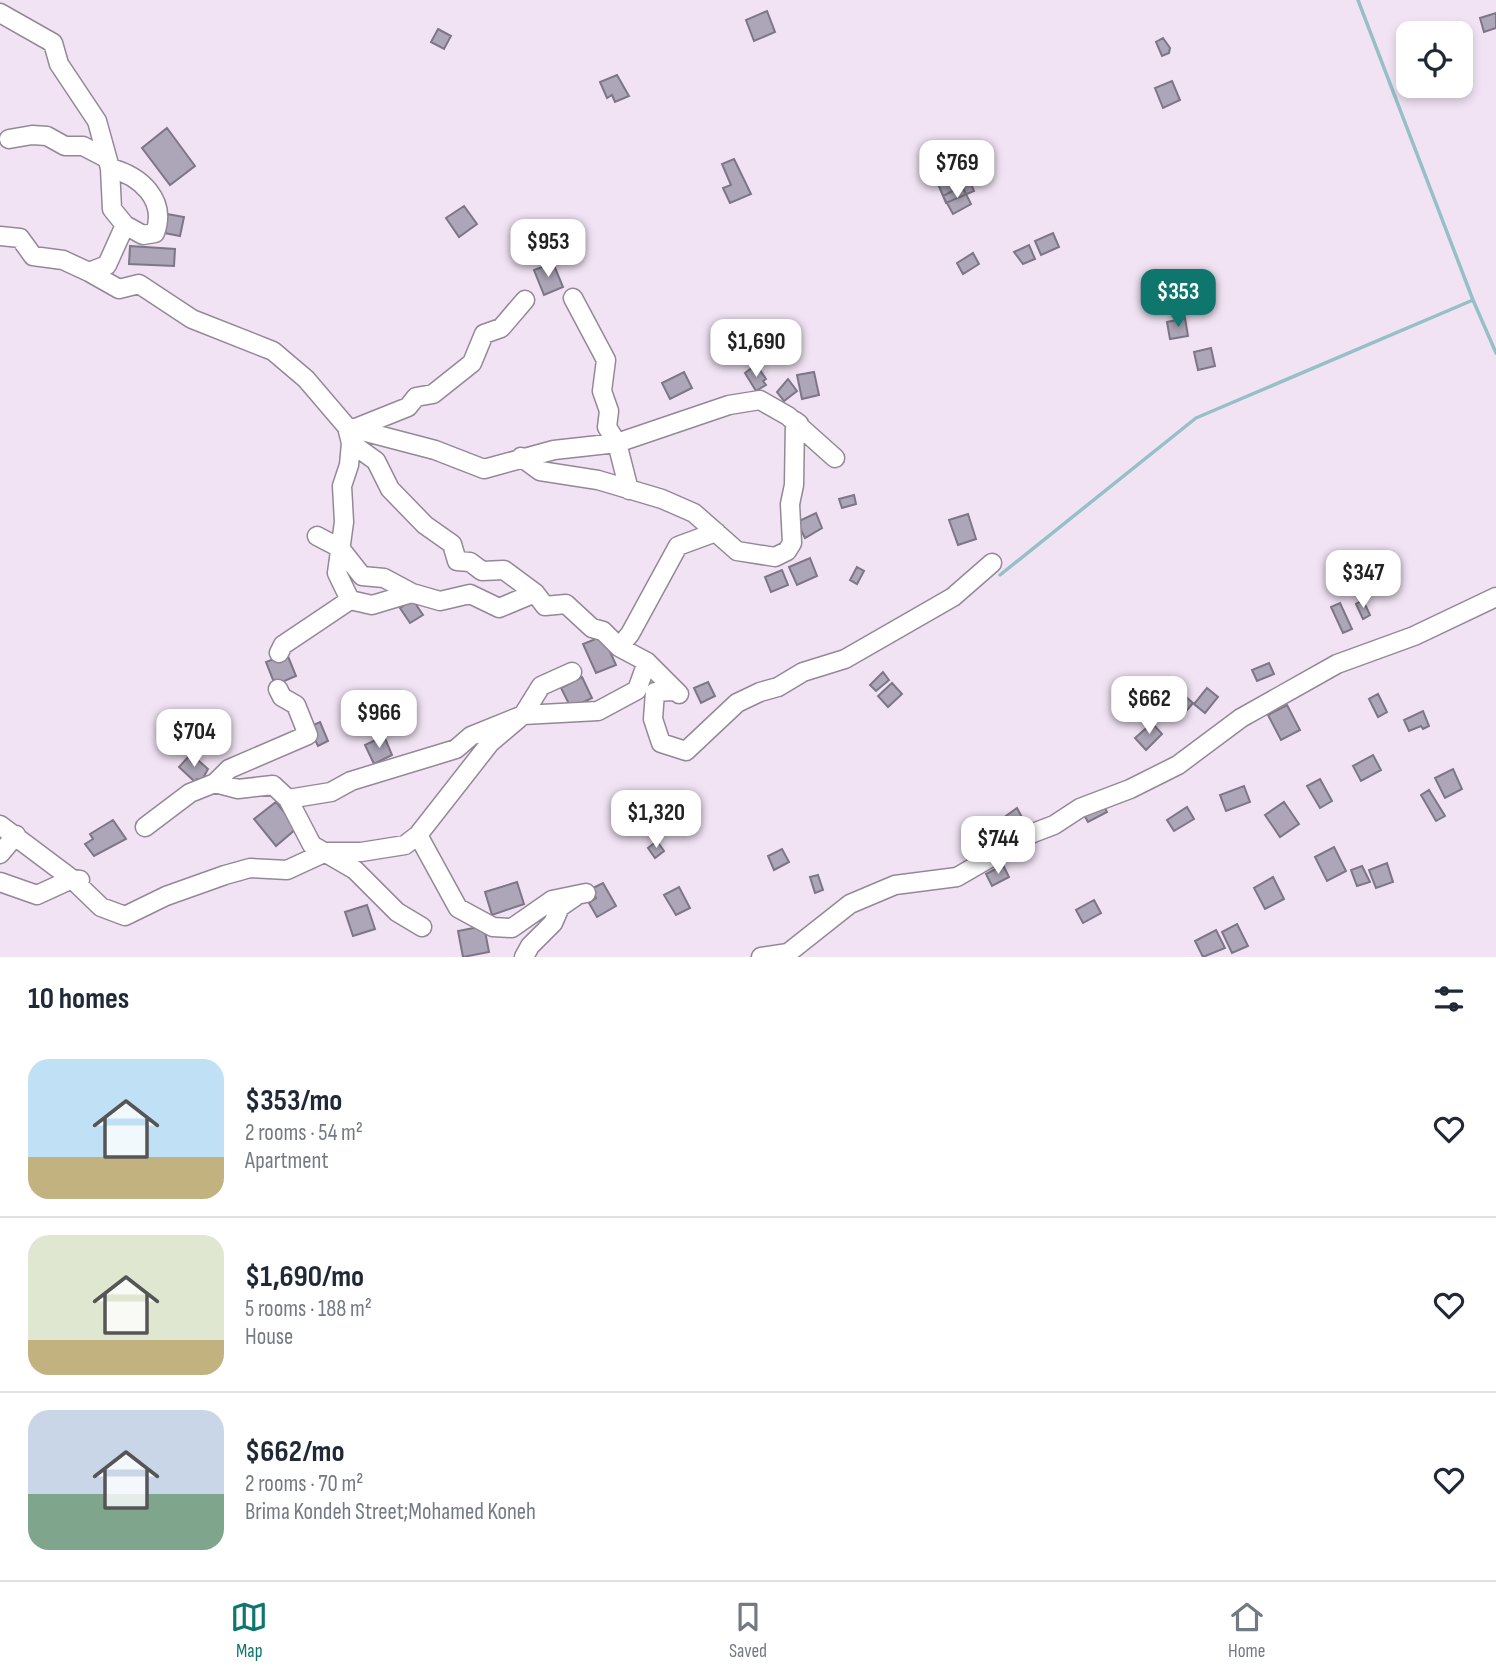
<!DOCTYPE html>
<meta charset="utf-8">
<style>
:root{--surface:#fff;--page:#f6f6f7;--text:#1f2937;--muted:#747a83;--line:#e0e1e3;--accent:#0f766e}
body{margin:0;font-family:"Sofia Sans Condensed",sans-serif;background:var(--page);color:var(--text);height:100vh;display:flex;flex-direction:column;font-size:26px;white-space:nowrap}
*{box-sizing:border-box;margin:0}
p{font-size:23px;color:var(--muted)}
.icon{flex:none;width:38px;height:38px;fill:none;stroke:currentColor;stroke-width:2;stroke-linecap:round;stroke-linejoin:round}
.map{position:relative;height:957px;overflow:hidden}
.details{display:flex;flex-direction:column;background:var(--surface);flex:1}
.details>*{flex:none}
.tools{position:absolute;left:1396px;top:21px;display:grid;gap:14px}
.tools a{display:grid;place-items:center;width:77px;height:77px;border-radius:14px;background:var(--surface);box-shadow:0 4px 10px #0003;font-size:35px}
.price{position:absolute;translate:-50% -60px;padding:0 16px;border-radius:14px;background:#fff;color:#222;font-size:23px;line-height:46px;filter:drop-shadow(0 2px 4px #0008)}
.price::after{content:'';position:absolute;left:50%;top:42px;width:21px;height:16px;margin-left:-10px;background:inherit;clip-path:polygon(0 0,100% 0,50% 100%)}
.price.active{background:var(--accent);color:#fff}
ul{padding:0;list-style:none}
li{display:flex;align-items:center;gap:21px;height:175px;padding:0 28px}
li+li{border-top:2px solid var(--line)}
li span{display:grid;place-items:center;flex:none;width:196px;height:140px;border-radius:21px;color:#555}
li>.icon{margin-inline-start:auto}
span .icon{width:84px;height:84px;fill:#fffc;stroke-width:1}
li b{font-size:30px}
h2{display:flex;justify-content:space-between;align-items:center;height:84px;padding:0 28px;font-size:30px}
.tab-bar{display:flex;justify-content:space-around;align-items:center;height:98px;border-top:2px solid var(--line);background:var(--surface);font-size:19px;color:var(--muted)}
.tab-bar a{display:grid;justify-items:center;gap:4px}
.tab-bar .active{color:var(--accent)}
.map>svg:first-child{display:block}
.lines{fill:none;stroke-linecap:round;stroke-linejoin:round}
.stream{stroke:#95c1c6;stroke-width:3.5}
.building{fill:#ada6b8;stroke:#7d7687;stroke-width:2}
.minor-casing{stroke:#948897;stroke-width:21}
.minor{stroke:#fff;stroke-width:18}
</style>
<div class="map">
<svg width="1496" height="957" viewBox="0 0 1496 957">
<rect width="100%" height="100%" fill="#f1e3f4"/>
<g class="lines">
<path class="stream" d="M1358 0 1473 300 1496 353
M1000 575 1196 418 1473 300"/>
</g>
<path class="building" d="M767 11 775 32 754 41 746 20Z
M1496 13V28L1484 32 1480 18Z
M438 29 451 36 444 49 431 42Z
M1163 38 1170 48 1169 53 1162 56 1156 42Z
M617 75 629 96 615 102 612 95 607 98 600 82Z
M1172 81 1180 100 1163 108 1155 88Z
M167 128 195 166 170 185 142 148Z
M966 141 975 160 959 167 951 148Z
M734 159 751 194 730 203 723 188 731 185 722 164Z
M966 172 974 191 946 203 938 184Z
M962 186 971 204 953 214 943 196Z
M464 206 477 224 459 237 446 218Z
M167 214 184 217 180 236 164 233Z
M1053 233 1059 247 1041 255 1035 241Z
M1029 245 1035 259 1023 264 1014 252Z
M130 246 175 249 174 266 129 264Z
M973 253 979 264 963 274 957 263Z
M553 263 563 287 544 295 534 270Z
M1185 318 1188 336 1170 339 1167 322Z
M1211 348 1215 366 1198 370 1194 352Z
M753 367 756 372 760 370 766 379 763 381 766 385 756 391 745 373Z
M684 372 692 388 670 399 662 383Z
M814 372 819 395 802 399 797 375Z
M788 379 797 391 784 401 777 392Z
M854 495 856 504 842 508 839 499Z
M816 513 822 528 805 538 797 522Z
M968 514 976 539 958 545 949 520Z
M810 558 817 576 797 585 789 567Z
M857 567 864 571 857 584 850 580Z
M782 570 788 585 771 592 765 577Z
M413 600 423 615 410 623 400 608Z
M1363 600 1370 615 1363 619 1356 604Z
M1340 603 1352 629 1343 633 1331 607Z
M603 636 616 665 596 673 583 644Z
M287 654 296 676 275 685 266 662Z
M1269 663 1274 674 1257 681 1252 670Z
M883 672 889 680 876 691 870 685Z
M582 677 592 698 571 708 561 688Z
M708 682 715 696 701 703 694 688Z
M892 683 902 694 888 707 878 696Z
M1207 688 1218 697 1205 713 1194 704Z
M1178 690 1193 703 1181 717 1166 705Z
M1378 694 1387 712 1378 717 1369 699Z
M1287 705 1300 730 1281 740 1268 715Z
M1423 711 1429 726 1423 729 1421 726 1409 731 1404 720Z
M320 722 328 741 318 746 309 727Z
M1152 723 1162 734 1146 750 1135 738Z
M384 736 392 755 374 764 365 745Z
M191 754 208 769 201 782 197 779 195 782 179 767Z
M1373 755 1381 770 1361 781 1353 766Z
M1453 769 1462 789 1445 798 1435 778Z
M1320 779 1332 801 1320 808 1307 786Z
M1244 786 1250 802 1226 811 1220 795Z
M1429 790 1445 816 1436 821 1421 795Z
M276 802 297 828 276 846 254 819Z
M1102 802 1107 812 1088 822 1083 813Z
M1284 802 1299 824 1280 837 1265 815Z
M1187 807 1194 819 1174 831 1167 820Z
M1017 808 1025 823 1004 831 999 821Z
M113 820 126 839 94 856 85 844 93 839 90 834Z
M657 841 664 851 655 858 648 848Z
M1334 847 1346 871 1327 881 1315 857Z
M782 849 789 862 774 870 768 856Z
M1387 863 1393 882 1376 888 1369 870Z
M1003 865 1009 877 992 886 986 874Z
M1362 866 1370 882 1357 886 1351 870Z
M818 875 823 890 815 893 810 877Z
M1273 877 1284 899 1265 909 1254 888Z
M517 882 524 904 492 915 485 892Z
M603 883 616 906 597 917 589 903 596 898 591 889Z
M679 887 690 908 676 915 664 895Z
M1094 900 1101 913 1083 923 1076 910Z
M367 905 375 929 353 936 345 912Z
M1237 924 1248 946 1232 953 1222 932Z
M484 926 489 952 463 957 458 931Z
M1216 930 1225 948 1203 957 1195 941Z"/>
<g class="lines">
<defs>
<path id="minor" d="M0 13 53 43 59 64 97 121 110 168 112 209 125 225 143 235 155 233C167 200 141 176 110 168
M9 139 32 135 47 136 65 146H83L106 158
M125 225 107 265 89 272 119 289 139 284 192 319 273 351 306 379 347 427 435 450 484 469 554 450 617 443 729 405 760 400 788 416 835 458
M0 236 20 238 33 256 63 260 89 272
M573 298 606 360 602 391 609 411 607 427 617 443 629 490
M347 427 351 443 376 461 390 489 425 525 452 544 457 561 470 562 482 571 504 570 535 593 545 606 566 604 592 628 603 631 619 647 647 662 679 694
M353 429 408 407 416 397 433 394 472 363 484 334 501 328 525 300
M521 457 540 471 598 480 662 499 694 513 737 551 775 557 787 551 792 543 790 504 794 485 795 421 799 424
M317 536 340 548 362 576 384 578 412 593 440 601 470 594 499 608 535 593
M350 600 372 605 412 593
M619 647 630 634 678 546 716 532
M279 653 283 645 350 600 337 573 344 522 342 486 349 465 351 443
M673 691 655 692 653 719 661 743 686 751 737 703 760 692 778 687 803 672 845 659 953 597 992 563
M215 783 238 789 273 785 288 799 331 792 351 781 456 749 471 736 523 715 541 686 572 672
M288 799 312 845 355 870 397 912 422 927
M0 825 72 879 101 907 125 916 166 896 225 875 250 868 287 870 326 852H361L405 845 418 835 490 743 523 715 598 711 637 690 647 662
M145 827 190 793 215 783 229 769 308 735 296 705 282 697 278 689
M418 835 458 908 493 927 512 928 552 900 586 893
M0 854 16 835
M0 882 37 895 72 879 80 880
M524 957 530 946 553 923 560 907 576 896
M761 957 788 953 850 904 895 885 957 877 1033 833 1054 825 1080 808 1130 789 1178 765 1241 718 1337 664 1414 636 1496 597"/>
</defs>
<use href="#minor" class="minor-casing"/>
<use href="#minor" class="minor"/>
</g>
</svg>
<div class="tools">
<a><svg class="icon" aria-label="locate" viewBox="0 0 24 24"><circle cx="12" cy="12" r="6"/><path d="M12 2v4M12 18v4M2 12h4M18 12h4"/></svg></a>
</div>
<b class="price" style="left:957px;top:200px">$769</b>
<b class="price" style="left:548px;top:279px">$953</b>
<b class="price active" style="left:1178px;top:329px">$353</b>
<b class="price" style="left:756px;top:379px">$1,690</b>
<b class="price" style="left:1363px;top:610px">$347</b>
<b class="price" style="left:1149px;top:736px">$662</b>
<b class="price" style="left:379px;top:750px">$966</b>
<b class="price" style="left:194px;top:769px">$704</b>
<b class="price" style="left:656px;top:850px">$1,320</b>
<b class="price" style="left:998px;top:876px">$744</b>
</div>
<section class="details">
<h2>10 homes<svg class="icon" aria-label="filters" viewBox="0 0 24 24"><path d="M4 7h16M4 17h16"/><circle cx="9" cy="7" r="2"/><circle cx="15" cy="17" r="2"/></svg></h2>
<ul>
<li><span style="background:linear-gradient(#bfe0f5 70%,#c2b280 0)"><svg class="icon" aria-label="home" viewBox="0 0 24 24"><path d="M3 11l9-7 9 7M6 9v11h12V9"/></svg></span><div><b>$353/mo</b><p>2 rooms · 54 m²</p><p>Apartment</p></div><svg class="icon" aria-label="heart" viewBox="0 0 24 24"><path d="M12 20l-8-8c-3-5 5-10 8-4 3-6 11-1 8 4z"/></svg></li>
<li><span style="background:linear-gradient(#dfe7d0 75%,#c2b280 0)"><svg class="icon" aria-label="home" viewBox="0 0 24 24"><path d="M3 11l9-7 9 7M6 9v11h12V9"/></svg></span><div><b>$1,690/mo</b><p>5 rooms · 188 m²</p><p>House</p></div><svg class="icon" aria-label="heart" viewBox="0 0 24 24"><path d="M12 20l-8-8c-3-5 5-10 8-4 3-6 11-1 8 4z"/></svg></li>
<li><span style="background:linear-gradient(#c9d6e8 60%,#7fa58c 0)"><svg class="icon" aria-label="home" viewBox="0 0 24 24"><path d="M3 11l9-7 9 7M6 9v11h12V9"/></svg></span><div><b>$662/mo</b><p>2 rooms · 70 m²</p><p>Brima Kondeh Street;Mohamed Koneh</p></div><svg class="icon" aria-label="heart" viewBox="0 0 24 24"><path d="M12 20l-8-8c-3-5 5-10 8-4 3-6 11-1 8 4z"/></svg></li>
</ul>
</section>
<nav class="tab-bar">
<a class="active"><svg class="icon" aria-label="map" viewBox="0 0 24 24"><path d="M3 6l6-2 6 2 6-2v14l-6 2-6-2-6 2zM9 4v14M15 6v14"/></svg>Map</a>
<a><svg class="icon" aria-label="saved" viewBox="0 0 24 24"><path d="M7 4h10v16l-5-4-5 4z"/></svg>Saved</a>
<a><svg class="icon" aria-label="home" viewBox="0 0 24 24"><path d="M3 11l9-7 9 7M6 9v11h12V9"/></svg>Home</a>
</nav>
